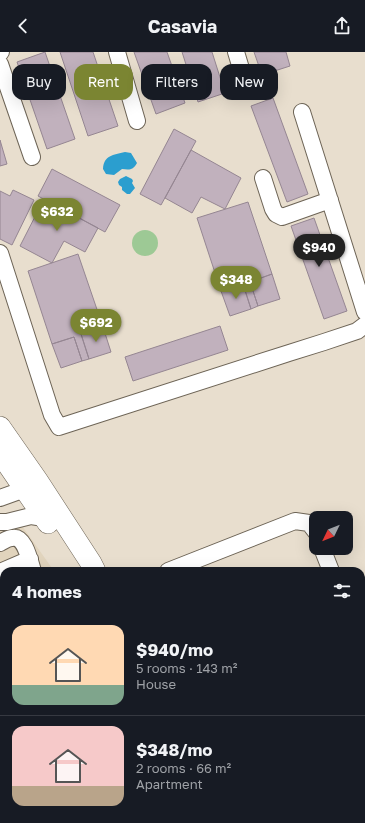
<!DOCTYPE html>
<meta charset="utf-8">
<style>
:root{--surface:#171b24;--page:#242831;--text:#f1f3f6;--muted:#9ea1a6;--line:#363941;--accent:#7b8532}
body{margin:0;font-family:"Golos Text",sans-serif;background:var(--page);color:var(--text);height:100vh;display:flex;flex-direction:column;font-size:15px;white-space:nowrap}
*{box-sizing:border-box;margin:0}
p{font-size:13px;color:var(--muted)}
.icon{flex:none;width:22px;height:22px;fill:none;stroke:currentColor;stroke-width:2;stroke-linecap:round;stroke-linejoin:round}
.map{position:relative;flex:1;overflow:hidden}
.details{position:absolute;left:0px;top:515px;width:365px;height:256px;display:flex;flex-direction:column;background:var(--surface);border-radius:12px 12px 0 0;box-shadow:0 4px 16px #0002}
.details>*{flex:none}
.top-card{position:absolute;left:12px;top:12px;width:341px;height:36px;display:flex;gap:8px}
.needle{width:26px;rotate:227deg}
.controls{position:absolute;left:309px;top:459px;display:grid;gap:8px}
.controls a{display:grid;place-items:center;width:44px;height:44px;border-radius:8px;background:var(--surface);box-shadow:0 4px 16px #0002;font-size:20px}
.price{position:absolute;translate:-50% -34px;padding:0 9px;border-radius:14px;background:var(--accent);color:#fff;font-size:13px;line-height:26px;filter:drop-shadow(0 1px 2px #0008)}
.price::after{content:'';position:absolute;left:50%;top:24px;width:12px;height:9px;margin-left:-6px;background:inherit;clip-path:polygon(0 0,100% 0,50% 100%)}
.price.selected{background:#222;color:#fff}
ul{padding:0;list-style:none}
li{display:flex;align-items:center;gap:12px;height:100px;padding:0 12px}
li+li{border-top:1px solid var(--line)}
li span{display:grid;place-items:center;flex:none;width:112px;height:80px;border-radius:12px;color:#555}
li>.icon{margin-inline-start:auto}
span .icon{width:48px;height:48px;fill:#fffc;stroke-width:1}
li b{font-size:17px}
h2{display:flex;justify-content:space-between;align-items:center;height:48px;padding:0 12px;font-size:17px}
.pill{padding:0 14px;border-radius:12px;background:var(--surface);box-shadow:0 4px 16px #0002;font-size:14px;line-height:36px}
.pill.selected{background:var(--accent);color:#fff}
header{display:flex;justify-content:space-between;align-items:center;height:52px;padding:0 12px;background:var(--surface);font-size:18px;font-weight:700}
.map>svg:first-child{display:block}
.built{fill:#e1d4bd}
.green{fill:#9dc995}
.water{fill:#2b9ecf}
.building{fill:#c1b1bd;stroke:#958692}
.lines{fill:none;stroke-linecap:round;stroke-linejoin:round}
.minor-casing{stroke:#6d6456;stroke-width:18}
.major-casing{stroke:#6d6456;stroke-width:22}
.minor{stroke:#fff;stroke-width:16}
.major{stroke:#fff;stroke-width:21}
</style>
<header><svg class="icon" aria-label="back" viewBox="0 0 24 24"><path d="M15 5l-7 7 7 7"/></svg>Casavia<svg class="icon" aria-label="share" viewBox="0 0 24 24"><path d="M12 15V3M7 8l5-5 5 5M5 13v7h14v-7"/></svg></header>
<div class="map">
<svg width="365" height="771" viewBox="0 0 365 771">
<rect width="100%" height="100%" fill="#e8dece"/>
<path class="built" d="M20 471 54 519H4V767H154L155 771H0V477Z"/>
<path class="green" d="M132 191a13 13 0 1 1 26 0a13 13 0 1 1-26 0Z"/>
<path class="water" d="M125 100 131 101 137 111C133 118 130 118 122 117L114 123 106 122 103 117C104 103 113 103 125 100Z
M126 124 132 127 133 129 132 131 135 136 130 142H127L122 138V135L119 133 118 130 120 127Z"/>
<path class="building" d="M45 0 75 87 47 97 17 10Z
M60 0H93L118 74 88 84Z
M134 0H167L185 51 156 62Z
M182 0H212L225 41 198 50Z
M254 0H286L290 14 262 23Z
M273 46 308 142 287 150 251 54Z
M174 77 196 89 161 153 140 142Z
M0 88 7 112 0 114Z
M191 98 241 126 225 157 201 145 192 161 165 146Z
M52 117 120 153 105 180 38 144Z
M13 138 34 148 12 193 0 187V139L10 144Z
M44 147 98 176 85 200 64 189 52 211 20 194Z
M248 150 272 222 250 230 258 254 251 257 243 232 221 239 197 166Z
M314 166 347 259 324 267 291 174Z
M78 202 103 275 81 282 89 307 82 309 74 285 52 292 28 219Z
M272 222 280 247 258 254 250 230Z
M243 232 251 257 230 264 221 239Z
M220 274 228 298 133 329 125 305Z
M103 275 111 300 89 307 81 282Z
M74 285 82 309 61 316 52 292Z
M0 636 4 645V725L0 727Z
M13 767H48L50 771H15Z
M79 767H115V771H80Z
M291 767H341V771H321Z"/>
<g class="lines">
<defs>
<path id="minor" d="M0 0H1
M117 0 137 69
M236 0 246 33
M0 12 32 105
M302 60 365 260
M263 126 273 157 276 162 282 165 330 148
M0 201 52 363 59 375 289 301 324 290 357 279 365 273
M0 446 25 437 33 431
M0 470H7L31 464 44 466
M0 491C4 489 8 486 12 486 25 483 30 510 33 519
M322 496 331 519
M168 519 295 469 309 471 316 480
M0 520 30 507
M0 550 4 548
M0 578 4 577
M361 601 365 611
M0 606 4 615
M361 643 365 641
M361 728V734
M0 735 4 733
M64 767 65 771
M137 767 138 771
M212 771V767
M357 771 358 767"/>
<path id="major" d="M0 375 37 428 91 511 95 519
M0 401 48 471
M176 767 177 771
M192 771V767"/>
</defs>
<use href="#minor" class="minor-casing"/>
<use href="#major" class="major-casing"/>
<use href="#minor" class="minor"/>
<use href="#major" class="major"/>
</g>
</svg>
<div class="controls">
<a><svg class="needle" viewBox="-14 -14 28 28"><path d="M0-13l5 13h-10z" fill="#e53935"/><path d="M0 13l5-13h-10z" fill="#9ea1a6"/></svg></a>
</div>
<b class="price" style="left:57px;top:180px">$632</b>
<b class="price selected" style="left:319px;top:216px">$940</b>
<b class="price" style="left:236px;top:248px">$348</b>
<b class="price" style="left:96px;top:291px">$692</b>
<div class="top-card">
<a class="pill">Buy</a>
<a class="pill selected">Rent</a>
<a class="pill">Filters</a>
<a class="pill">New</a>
</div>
<section class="details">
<h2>4 homes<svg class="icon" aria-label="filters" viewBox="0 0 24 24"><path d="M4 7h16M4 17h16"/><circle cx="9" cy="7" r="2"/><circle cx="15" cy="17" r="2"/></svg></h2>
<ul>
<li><span style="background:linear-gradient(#ffd9b3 75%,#7fa58c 0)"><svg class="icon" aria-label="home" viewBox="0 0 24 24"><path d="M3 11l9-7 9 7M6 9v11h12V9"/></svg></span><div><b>$940/mo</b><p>5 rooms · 143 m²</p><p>House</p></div></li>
<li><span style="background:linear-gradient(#f6c9c9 75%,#b9a48a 0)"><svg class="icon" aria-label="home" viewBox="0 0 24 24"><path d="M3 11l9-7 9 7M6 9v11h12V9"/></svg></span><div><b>$348/mo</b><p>2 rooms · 66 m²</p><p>Apartment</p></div></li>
</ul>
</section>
</div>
